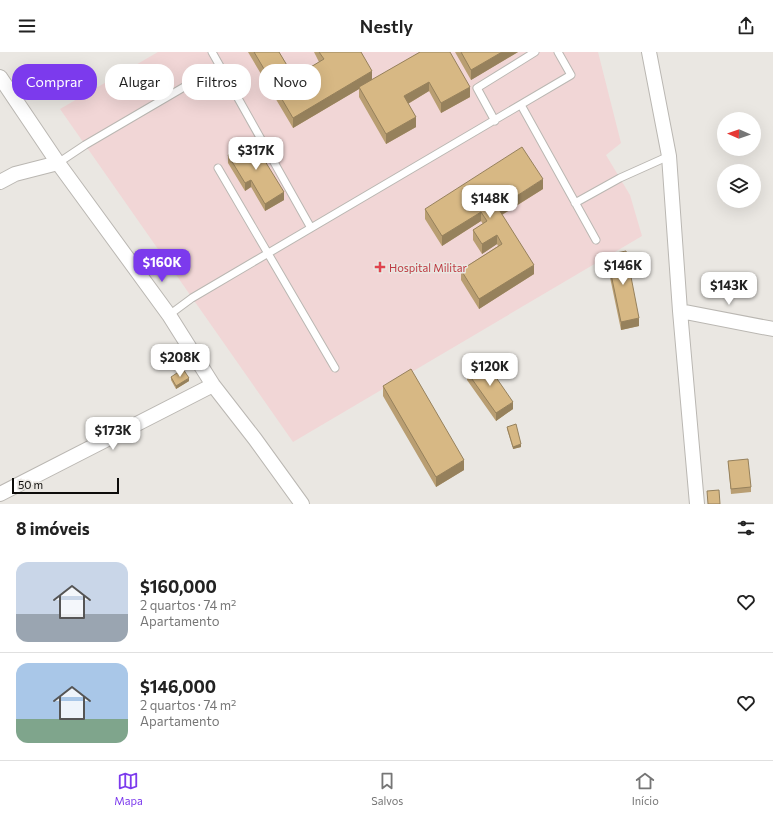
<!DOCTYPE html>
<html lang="pt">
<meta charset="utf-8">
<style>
:root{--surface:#fff;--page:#f2f2f2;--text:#222;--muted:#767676;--line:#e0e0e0;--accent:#7c3aed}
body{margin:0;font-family:Commissioner,sans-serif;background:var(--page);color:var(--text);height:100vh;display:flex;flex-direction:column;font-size:15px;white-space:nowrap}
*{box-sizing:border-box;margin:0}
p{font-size:13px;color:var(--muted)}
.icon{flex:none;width:22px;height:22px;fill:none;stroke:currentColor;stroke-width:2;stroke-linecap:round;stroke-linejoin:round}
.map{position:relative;height:452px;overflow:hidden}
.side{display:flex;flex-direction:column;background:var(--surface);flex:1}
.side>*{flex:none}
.banner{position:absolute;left:12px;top:12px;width:400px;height:36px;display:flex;gap:8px}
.needle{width:26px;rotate:272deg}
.controls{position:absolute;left:717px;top:60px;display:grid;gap:8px}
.controls a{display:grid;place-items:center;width:44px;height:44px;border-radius:50%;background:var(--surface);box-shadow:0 4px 16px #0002;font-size:20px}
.scale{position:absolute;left:12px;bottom:10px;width:107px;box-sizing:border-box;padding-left:4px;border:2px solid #0d0c0a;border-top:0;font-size:11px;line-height:14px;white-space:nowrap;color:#0d0c0a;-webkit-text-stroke:3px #eae7e2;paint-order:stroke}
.price{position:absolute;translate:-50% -34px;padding:0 9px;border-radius:8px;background:#fff;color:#222;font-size:13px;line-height:26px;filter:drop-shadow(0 1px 2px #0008)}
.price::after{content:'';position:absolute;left:50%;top:24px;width:12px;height:9px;margin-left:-6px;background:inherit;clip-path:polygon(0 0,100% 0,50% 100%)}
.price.current{background:var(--accent);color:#fff}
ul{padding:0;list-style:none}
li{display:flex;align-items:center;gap:12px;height:100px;padding:0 16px}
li+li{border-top:1px solid var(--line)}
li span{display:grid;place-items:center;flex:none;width:112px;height:80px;border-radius:12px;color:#555}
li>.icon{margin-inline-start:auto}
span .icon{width:48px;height:48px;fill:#fffc;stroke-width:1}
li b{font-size:17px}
h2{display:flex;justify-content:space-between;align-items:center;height:48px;padding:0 16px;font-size:17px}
.tag{padding:0 14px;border-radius:16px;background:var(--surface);box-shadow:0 4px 16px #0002;font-size:14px;line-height:36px}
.tag.current{background:var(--accent);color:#fff}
header{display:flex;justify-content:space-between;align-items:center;height:52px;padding:0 16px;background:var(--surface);font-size:18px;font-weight:600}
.menu{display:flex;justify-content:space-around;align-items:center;height:56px;border-top:1px solid var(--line);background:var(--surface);font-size:11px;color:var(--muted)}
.menu a{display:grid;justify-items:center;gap:2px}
.menu .current{color:var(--accent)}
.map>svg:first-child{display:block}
.medical{fill:#f1d6d6}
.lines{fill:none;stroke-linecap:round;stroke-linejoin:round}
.service-casing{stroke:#bab7b2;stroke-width:9}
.minor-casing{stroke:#bab7b2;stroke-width:16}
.service{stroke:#fff;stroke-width:7}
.minor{stroke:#fff;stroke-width:14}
.wall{fill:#b99e72}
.shaded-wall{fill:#96815c}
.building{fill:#d7b884;stroke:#96815c}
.health-dot{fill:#e0444e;stroke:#eae7e2;stroke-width:1.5}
.labels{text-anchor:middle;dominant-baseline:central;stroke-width:3;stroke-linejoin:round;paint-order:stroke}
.health-label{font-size:11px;fill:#be3a42;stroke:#eae7e2;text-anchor:start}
</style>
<header><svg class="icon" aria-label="menu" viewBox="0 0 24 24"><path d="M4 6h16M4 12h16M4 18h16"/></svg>Nestly<svg class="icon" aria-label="share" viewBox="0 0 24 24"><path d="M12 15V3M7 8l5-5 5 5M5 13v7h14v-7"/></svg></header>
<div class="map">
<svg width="773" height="452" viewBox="0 0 773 452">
<rect width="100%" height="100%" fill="#eae7e2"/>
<path class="medical" d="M158 0H598L621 91 606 103 630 143 642 184 293 390 60 57Z"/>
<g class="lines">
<defs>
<path id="service" d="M212 0 311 176
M521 53 596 188
M495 69 477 36 535 0
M58 111 85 93 220 14
M218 116 335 316
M575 151 620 126 669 104
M169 263 192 246 571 23 558 0"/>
<path id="minor" d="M649 0 669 104 680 259 697 452
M0 25 58 111 169 263 213 333 255 387 302 452
M0 130 15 122 58 111
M680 259 773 277
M0 442 213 333"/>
</defs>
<use href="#service" class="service-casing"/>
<use href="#minor" class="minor-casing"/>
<use href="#service" class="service"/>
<use href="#minor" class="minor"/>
</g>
<path class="wall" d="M248 0H279L294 25 319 10 314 0H361L372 28 420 0 470 45 441 61 429 39 408 52 416 75 386 92 359 45V37L293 76Z
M455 0H518L471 28Z
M228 103 284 148 265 159 251 135 245 139 228 111Z
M543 137 502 163 534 222 479 257 461 228V218L498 194 497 192 482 202 473 188V178L483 172 481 169 442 194 425 167V157Z
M607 203 639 274 621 278 607 211Z
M467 320 513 357 496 369 467 328Z
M171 325 189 329 176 337 171 328Z
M383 334 464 418 436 435 383 344Z
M507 375 521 395 513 397 507 377Z
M728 409 751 435V440L731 442Z"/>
<path class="shaded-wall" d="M502 0H518L471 28V18Z
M372 19V29L359 35V37L293 76V66Z
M429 30V39L404 54V44Z
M470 35V45L441 61V51Z
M416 65V75L386 92V82Z
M543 127V137L498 165V156Z
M251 128V135L245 139V131Z
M284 140V148L265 159V152Z
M481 160V169L442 194V184Z
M497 183V192L482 202V192Z
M534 213V222L479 257V247Z
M639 266V274L621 278V270Z
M189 326V329L176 337V334Z
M513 350V357L496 369V361Z
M521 392V395L513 397V395Z
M464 408V418L436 435V425Z"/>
<path class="building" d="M254 0H279L294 25 324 7 319 0H361L372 19 293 66Z
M420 0H450L470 35 441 51 429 30 404 44 416 65 386 82 359 35Z
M461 0H502L471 18Z
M252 88 284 140 265 152 251 128 245 131 228 103Z
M522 95 543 127 498 156 534 213 479 247 461 218 502 192 497 183 482 192 473 178 487 169 481 160 442 184 425 157Z
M626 199 639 266 621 270 607 203Z
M484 308 513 350 496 361 467 320Z
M183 317 189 326 176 334 171 325Z
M411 317 464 408 436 425 383 334Z
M516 372 521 392 513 395 507 375Z
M748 407 751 435 731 437 728 409Z
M719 438 720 452H708L707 439Z"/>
<path class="health-dot" d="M378 209h4v4h4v4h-4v4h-4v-4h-4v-4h4z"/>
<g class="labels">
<g class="health-label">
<text x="389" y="215">Hospital Militar</text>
</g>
</g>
</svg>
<div class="controls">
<a><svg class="needle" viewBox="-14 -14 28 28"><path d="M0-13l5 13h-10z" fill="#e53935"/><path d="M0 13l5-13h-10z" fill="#767676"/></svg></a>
<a><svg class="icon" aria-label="layers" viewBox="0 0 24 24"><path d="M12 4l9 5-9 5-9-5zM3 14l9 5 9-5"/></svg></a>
</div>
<div class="scale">50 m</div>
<b class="price" style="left:256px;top:119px">$317K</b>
<b class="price" style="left:490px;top:167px">$148K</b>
<b class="price current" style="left:162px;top:231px">$160K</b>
<b class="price" style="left:623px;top:234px">$146K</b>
<b class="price" style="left:729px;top:254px">$143K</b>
<b class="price" style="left:180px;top:326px">$208K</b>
<b class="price" style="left:490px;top:335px">$120K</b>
<b class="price" style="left:113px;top:399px">$173K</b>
<div class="banner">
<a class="tag current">Comprar</a>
<a class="tag">Alugar</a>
<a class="tag">Filtros</a>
<a class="tag">Novo</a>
</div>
</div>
<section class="side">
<h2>8 imóveis<svg class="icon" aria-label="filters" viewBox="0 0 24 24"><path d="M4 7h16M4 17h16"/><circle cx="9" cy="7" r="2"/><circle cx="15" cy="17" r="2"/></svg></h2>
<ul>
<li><span style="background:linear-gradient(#c9d6e8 65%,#9aa5b1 0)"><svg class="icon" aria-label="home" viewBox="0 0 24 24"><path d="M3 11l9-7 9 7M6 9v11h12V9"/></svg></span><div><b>$160,000</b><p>2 quartos · 74 m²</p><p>Apartamento</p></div><svg class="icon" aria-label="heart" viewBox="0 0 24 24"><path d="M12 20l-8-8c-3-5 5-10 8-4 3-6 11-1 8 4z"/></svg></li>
<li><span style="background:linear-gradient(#a9c7e8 70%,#7fa58c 0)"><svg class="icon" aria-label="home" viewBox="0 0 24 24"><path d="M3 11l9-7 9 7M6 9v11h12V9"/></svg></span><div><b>$146,000</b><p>2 quartos · 74 m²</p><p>Apartamento</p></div><svg class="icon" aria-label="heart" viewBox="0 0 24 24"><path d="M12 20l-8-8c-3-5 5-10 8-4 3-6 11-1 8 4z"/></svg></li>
</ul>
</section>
<nav class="menu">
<a class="current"><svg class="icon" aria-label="map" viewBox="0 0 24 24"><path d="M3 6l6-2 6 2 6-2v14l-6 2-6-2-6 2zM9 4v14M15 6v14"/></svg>Mapa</a>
<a><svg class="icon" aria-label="saved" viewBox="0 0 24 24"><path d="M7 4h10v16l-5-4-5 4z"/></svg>Salvos</a>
<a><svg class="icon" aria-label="home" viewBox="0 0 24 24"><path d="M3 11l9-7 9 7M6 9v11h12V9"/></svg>Início</a>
</nav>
